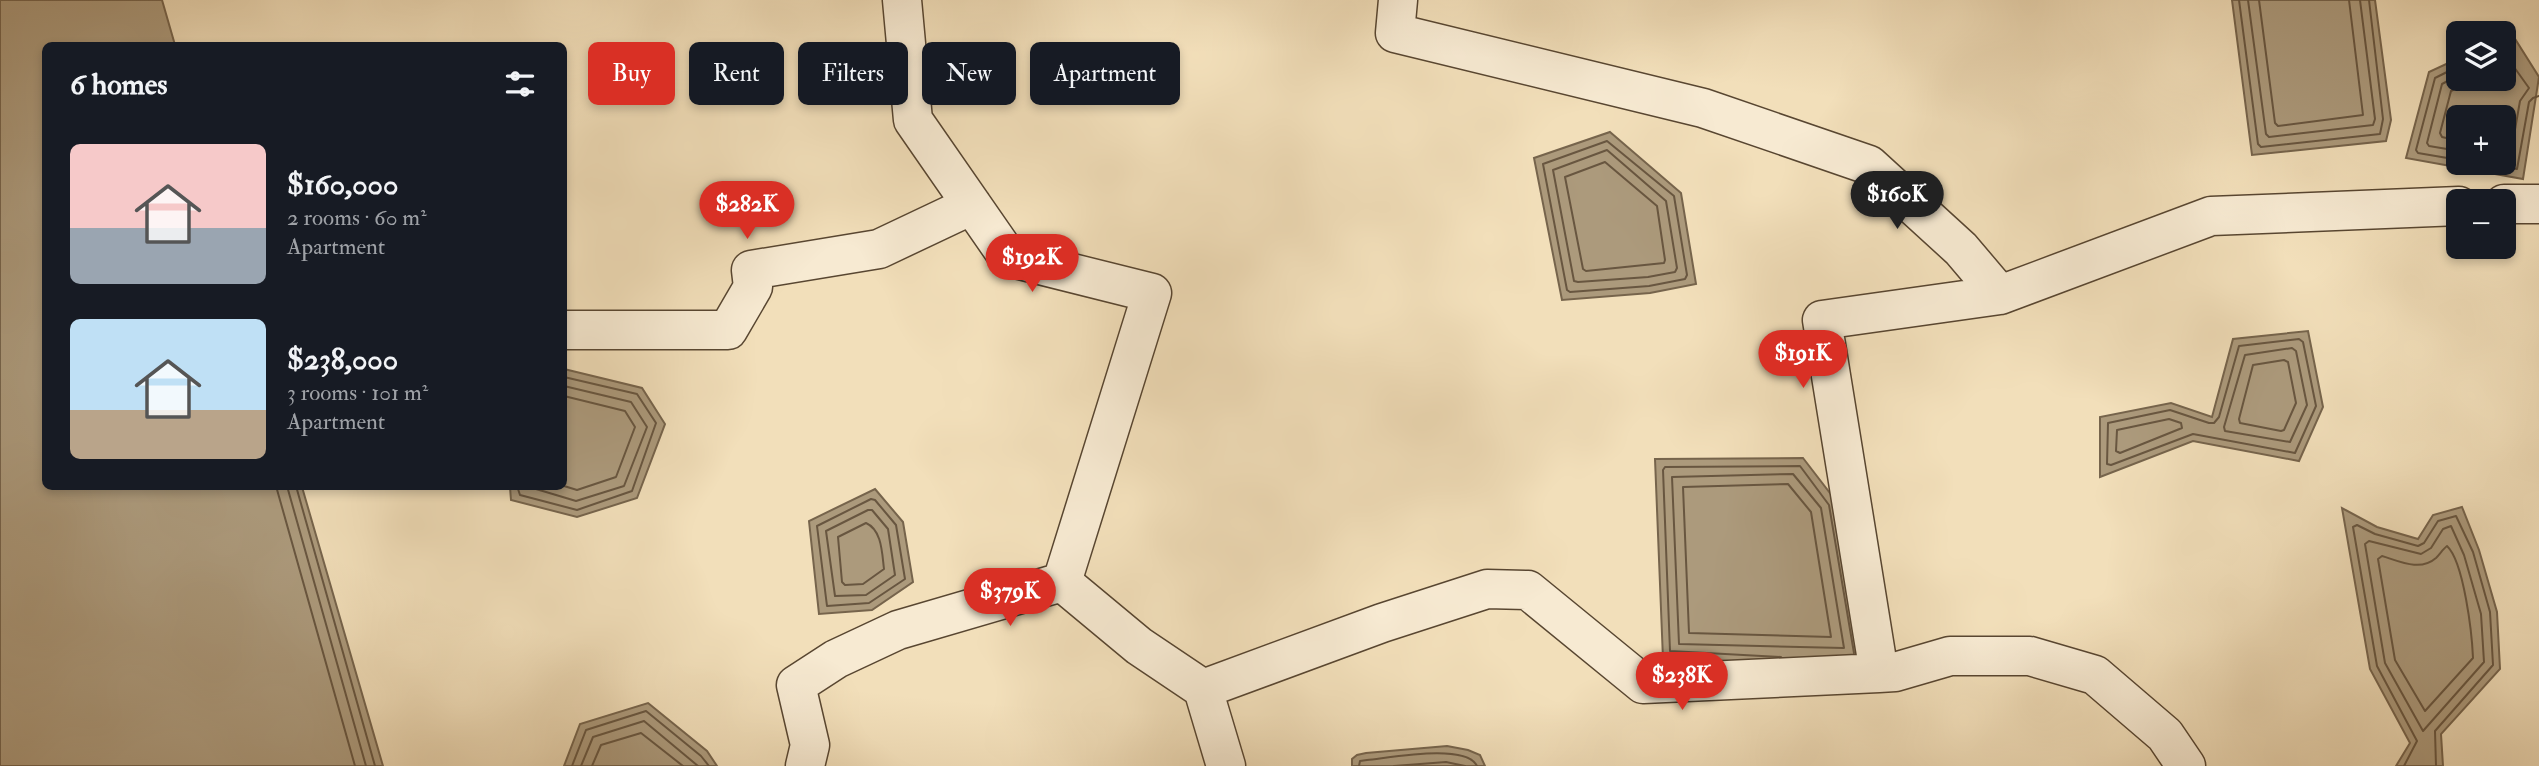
<!DOCTYPE html>
<meta charset="utf-8">
<style>
:root{--surface:#171b24;--page:#20242c;--text:#f1f3f6;--muted:#9ea1a6;--accent:#d93025}
body{margin:0;font-family:"IM FELL Double Pica",serif;background:var(--page);color:var(--text);height:100vh;display:flex;flex-direction:column;font-size:26px;white-space:nowrap}
*{box-sizing:border-box;margin:0}
p{font-size:23px;color:var(--muted)}
.icon{flex:none;width:38px;height:38px;fill:none;stroke:currentColor;stroke-width:2;stroke-linecap:round;stroke-linejoin:round}
.map{position:relative;flex:1;overflow:hidden}
.panel{position:absolute;left:42px;top:42px;width:525px;height:448px;display:flex;flex-direction:column;background:var(--surface);border-radius:10px;box-shadow:0 4px 10px #0003}
.panel>*{flex:none}
.top-card{position:absolute;left:588px;top:42px;width:665px;height:63px;display:flex;gap:14px}
.fabs{position:absolute;left:2446px;top:21px;display:grid;gap:14px}
.fabs a{display:grid;place-items:center;width:70px;height:70px;border-radius:10px;background:var(--surface);box-shadow:0 4px 10px #0003;font-size:35px}
.price{position:absolute;translate:-50% -60px;padding:0 16px;border-radius:24px;background:var(--accent);color:#fff;font-size:23px;line-height:46px;filter:drop-shadow(0 2px 4px #0008)}
.price::after{content:'';position:absolute;left:50%;top:42px;width:21px;height:16px;margin-left:-10px;background:inherit;clip-path:polygon(0 0,100% 0,50% 100%)}
.price.current{background:#222;color:#fff}
ul{padding:0;list-style:none}
li{display:flex;align-items:center;gap:21px;height:175px;padding:0 28px}
li span{display:grid;place-items:center;flex:none;width:196px;height:140px;border-radius:10px;color:#555}
li>.icon{margin-inline-start:auto}
span .icon{width:84px;height:84px;fill:#fffc;stroke-width:1}
li b{font-size:30px}
h2{display:flex;justify-content:space-between;align-items:center;height:84px;padding:0 28px;font-size:30px}
.pill{padding:0 24px;border-radius:10px;background:var(--surface);box-shadow:0 4px 10px #0003;font-size:24px;line-height:63px}
.pill.current{background:var(--accent);color:#fff}
.map>svg:first-child{display:block}
.water{fill:#ac9a7c;stroke:#76644c;stroke-width:2;fill-rule:evenodd}
.lines{fill:none;stroke-linecap:round;stroke-linejoin:round}
.shore{stroke:#685640;stroke-width:2}
.minor-casing{stroke:#584631;stroke-width:41}
.minor{stroke:#f7ead2;stroke-width:38}
</style>
<div class="map">
<svg width="2539" height="766" viewBox="0 0 2539 766">
<rect width="100%" height="100%" fill="#f2dfba"/>
<filter id="stains"><feTurbulence type="fractalNoise" baseFrequency=".00286" numOctaves="4"/><feColorMatrix values="0 0 0 0 .2 0 0 0 0 .09 0 0 0 0 .02 0 0 0 .5 -.17"/></filter>
<radialGradient id="worn" r=".72"><stop offset=".6" stop-color="#630" stop-opacity="0"/><stop offset="1" stop-color="#630" stop-opacity=".3"/></radialGradient>
<path class="water" d="M0 0H162L175 45 46 46V486L302 487 383 766H0Z
M2232 0H2375L2391 120 2386 141 2252 155Z
M2512 34 2539 77 2523 179 2406 158 2429 72 2459 58V79H2504V38ZM2459 117H2504V163H2459Z
M1610 132 1681 193 1696 284 1650 293 1562 300 1534 158Z
M2308 331 2323 407 2299 461 2193 441 2100 477V417L2171 403 2212 417 2233 339Z
M564 369 642 388 665 424 637 498 577 517 511 500 510 487 564 486Z
M1803 458 1836 501 1864 666 1663 659 1655 459Z
M875 489 903 522 913 582 872 610 819 614 809 521Z
M2462 507 2479 550 2497 612 2500 669 2441 734 2443 766H2396L2410 743 2370 669 2342 508 2377 527 2418 539 2433 515Z
M648 703 707 751 717 766H564L580 724Z
M1447 746 1468 750 1480 755 1485 766H1352V759L1357 755 1366 753Z"/>
<g class="lines">
<path class="shore" d="M2239 0 2258 144 2261 147 2380 134 2383 119 2369 0
M2248 0 2266 134 2269 137 2373 125 2375 119 2360 0
M2259 0 2275 123 2278 126 2363 115 2349 0
M2504 53 2529 88 2520 101 2510 158 2504 159
M2459 66 2435 78 2416 150 2418 153 2459 160
M2459 75 2442 84 2427 143 2429 146 2459 151
M1607 141 1674 196 1687 275 1685 279 1649 286 1570 292 1567 290 1543 164Z
M2459 141 2442 137 2440 133 2451 91 2475 79
M1607 150 1666 201 1677 268 1675 272 1648 277 1578 282 1574 281 1553 170Z
M1605 162 1657 206 1665 260 1664 263 1586 271 1583 269 1565 177Z
M2474 163 2517 169 2529 102 2533 98 2539 96
M2299 339 2303 342 2316 406 2295 453 2193 434 2111 465 2107 464 2108 423 2170 410 2209 423H2214L2219 417 2239 346Z
M2292 348 2296 351 2307 405 2290 442 2225 431 2224 427 2245 355Z
M2284 360 2288 362 2296 403 2284 430 2281 431 2240 423 2239 419 2253 365Z
M564 396 625 411 635 427 616 477 577 490 564 486
M2169 419 2181 423 2182 428 2120 453 2116 451 2117 430Z
M1793 474 1821 508 1844 648 1679 644 1672 477Z
M1788 484 1811 512 1831 637 1689 633 1683 487Z
M276 486 355 766
M287 486 366 766
M296 486 375 766
M517 486 520 495 577 510 632 491 656 423 637 394 564 377
M526 486 576 501 624 486 647 427 631 402 564 386
M871 499 875 500 896 525 905 579 869 603 827 606 817 526Z
M868 510H872L888 529 895 575 866 595 835 596 826 531Z
M866 523C882 530 882 553 884 569L863 584 845 585 842 582 838 537Z
M2451 526 2464 555 2481 614 2484 662 2423 731 2385 663 2365 544 2369 541 2421 554 2431 548 2443 529Z
M2447 546C2464 562 2472 634 2473 658L2425 711 2395 660 2378 559 2382 556C2399 561 2420 572 2436 558 2440 554 2443 549 2447 546Z
M1781 657 1670 651 1663 470 1665 467 1800 466 1829 505 1854 653
M572 766 586 730 646 711 701 756 709 766
M581 766 593 737 644 721 698 766
M592 766 601 745 641 733 683 766
M1359 766 1360 761 1367 760C1389 758 1466 743 1477 766
M1394 766 1446 762 1465 766
M2404 766 2417 741 2377 666 2353 527 2357 525 2375 534 2418 546 2424 543 2438 521 2456 516 2473 552 2490 612 2493 665 2435 731 2436 766"/>
<defs>
<path id="minor" d="M902 0 913 120 1008 257 1152 293 1062 582
M1398 0 1395 33 1703 108 1869 165 1961 249 2000 295 2211 216 2459 206
M2504 204H2539
M564 330H728L753 287 751 270 879 249 972 205
M1879 673 1822 320 2000 295
M1203 689 1382 623 1487 589 1528 590 1643 684 1879 673 1895 672 1950 656H2030L2095 675 2165 735 2186 766
M805 766 810 745 796 685 836 659 898 630 1062 582 1139 646 1203 689 1226 766"/>
</defs>
<use href="#minor" class="minor-casing"/>
<use href="#minor" class="minor"/>
</g>
<rect width="100%" height="100%" filter="url(#stains)"/>
<rect width="100%" height="100%" fill="url(#worn)"/>
</svg>
<div class="fabs">
<a><svg class="icon" aria-label="layers" viewBox="0 0 24 24"><path d="M12 4l9 5-9 5-9-5zM3 14l9 5 9-5"/></svg></a>
<a>+</a>
<a>−</a>
</div>
<b class="price current" style="left:1897px;top:231px">$160K</b>
<b class="price" style="left:747px;top:241px">$282K</b>
<b class="price" style="left:1032px;top:294px">$192K</b>
<b class="price" style="left:1803px;top:390px">$191K</b>
<b class="price" style="left:1010px;top:628px">$379K</b>
<b class="price" style="left:1682px;top:712px">$238K</b>
<div class="top-card">
<a class="pill current">Buy</a>
<a class="pill">Rent</a>
<a class="pill">Filters</a>
<a class="pill">New</a>
<a class="pill">Apartment</a>
</div>
<section class="panel">
<h2>6 homes<svg class="icon" aria-label="filters" viewBox="0 0 24 24"><path d="M4 7h16M4 17h16"/><circle cx="9" cy="7" r="2"/><circle cx="15" cy="17" r="2"/></svg></h2>
<ul>
<li><span style="background:linear-gradient(#f6c9c9 60%,#9aa5b1 0)"><svg class="icon" aria-label="home" viewBox="0 0 24 24"><path d="M3 11l9-7 9 7M6 9v11h12V9"/></svg></span><div><b>$160,000</b><p>2 rooms · 60 m²</p><p>Apartment</p></div></li>
<li><span style="background:linear-gradient(#bfe0f5 65%,#b9a48a 0)"><svg class="icon" aria-label="home" viewBox="0 0 24 24"><path d="M3 11l9-7 9 7M6 9v11h12V9"/></svg></span><div><b>$238,000</b><p>3 rooms · 101 m²</p><p>Apartment</p></div></li>
</ul>
</section>
</div>
